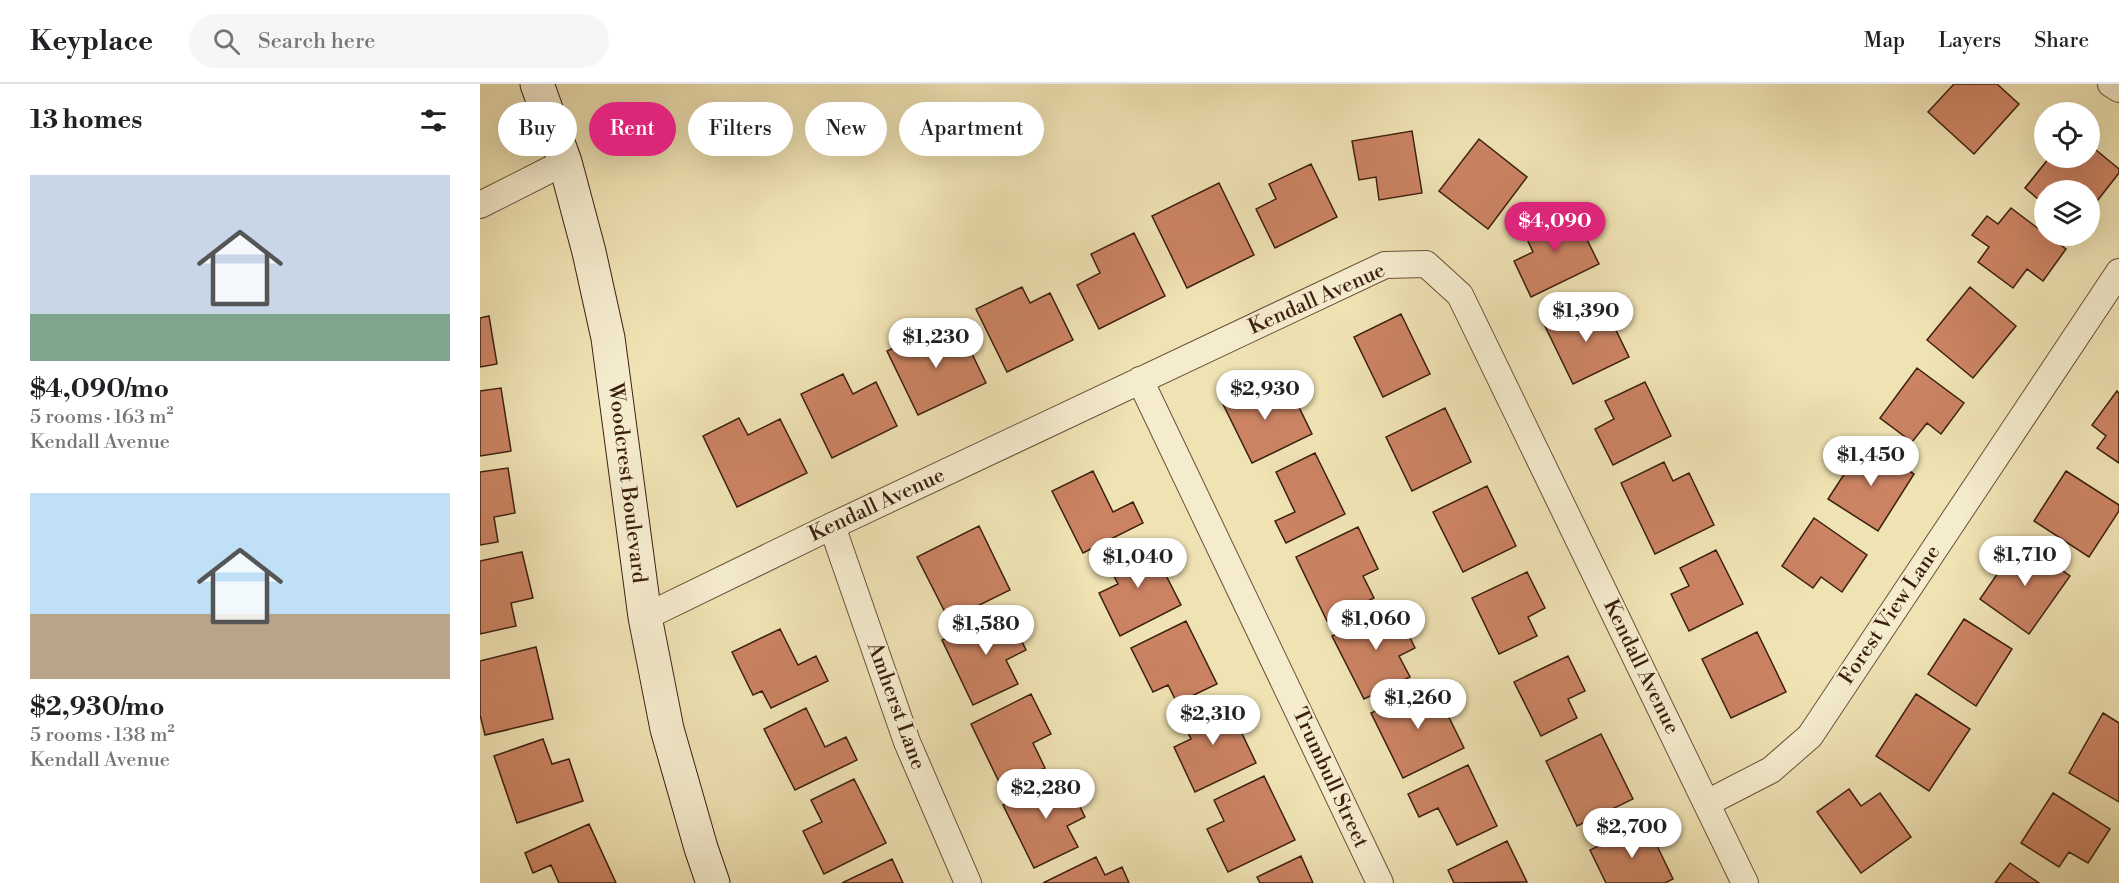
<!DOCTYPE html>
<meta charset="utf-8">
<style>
:root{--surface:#fff;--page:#f6f6f6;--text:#202124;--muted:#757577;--line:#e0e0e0;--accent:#db2777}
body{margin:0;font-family:"Libre Bodoni",serif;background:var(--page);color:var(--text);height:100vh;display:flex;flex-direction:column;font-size:22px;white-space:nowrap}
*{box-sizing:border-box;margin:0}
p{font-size:20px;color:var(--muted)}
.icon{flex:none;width:33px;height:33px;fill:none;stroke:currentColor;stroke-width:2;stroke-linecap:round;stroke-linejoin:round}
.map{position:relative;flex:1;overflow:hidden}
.side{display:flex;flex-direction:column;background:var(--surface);width:480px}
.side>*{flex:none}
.hud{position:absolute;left:18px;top:18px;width:570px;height:54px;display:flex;gap:12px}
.tools{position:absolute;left:1554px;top:18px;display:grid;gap:12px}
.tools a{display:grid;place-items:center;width:66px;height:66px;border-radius:50%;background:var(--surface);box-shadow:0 6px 24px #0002;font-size:30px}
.price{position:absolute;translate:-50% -51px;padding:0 14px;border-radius:21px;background:#fff;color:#222;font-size:20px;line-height:39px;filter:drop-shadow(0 2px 3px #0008)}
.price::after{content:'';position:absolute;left:50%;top:36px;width:18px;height:14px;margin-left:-9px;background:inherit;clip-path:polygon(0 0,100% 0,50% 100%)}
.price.selected{background:var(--accent);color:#fff}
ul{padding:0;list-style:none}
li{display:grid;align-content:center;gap:12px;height:318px;padding:0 30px}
li span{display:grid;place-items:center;height:186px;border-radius:0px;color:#555}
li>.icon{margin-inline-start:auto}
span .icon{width:108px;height:108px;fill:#fffc;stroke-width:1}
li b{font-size:26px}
h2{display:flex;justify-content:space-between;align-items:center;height:72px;padding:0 30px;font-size:26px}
.pill{padding:0 21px;border-radius:27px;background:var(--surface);box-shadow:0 6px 24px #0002;font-size:21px;line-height:54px}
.pill.selected{background:var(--accent);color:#fff}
header{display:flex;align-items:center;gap:36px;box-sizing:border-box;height:84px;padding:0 30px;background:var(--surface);border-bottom:2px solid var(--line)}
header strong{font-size:28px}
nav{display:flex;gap:33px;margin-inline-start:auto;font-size:21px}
.search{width:420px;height:54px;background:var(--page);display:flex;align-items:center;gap:15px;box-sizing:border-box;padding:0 21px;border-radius:33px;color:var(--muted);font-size:22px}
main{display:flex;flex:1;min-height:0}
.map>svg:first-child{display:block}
.building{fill:#cb8363;stroke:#3d1f10;stroke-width:1.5}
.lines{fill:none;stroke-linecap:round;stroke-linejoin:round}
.street-casing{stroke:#6a5039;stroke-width:28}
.secondary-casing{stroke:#3d1f10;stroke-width:35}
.street{stroke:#f5ecce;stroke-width:26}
.secondary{stroke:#f5ecce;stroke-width:33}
.labels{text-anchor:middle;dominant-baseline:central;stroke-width:5;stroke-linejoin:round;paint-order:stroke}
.street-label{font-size:21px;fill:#3d1f10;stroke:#f5ecce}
</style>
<header>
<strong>Keyplace</strong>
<div class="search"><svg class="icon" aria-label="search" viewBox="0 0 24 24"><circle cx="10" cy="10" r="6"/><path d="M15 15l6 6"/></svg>Search here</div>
<nav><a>Map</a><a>Layers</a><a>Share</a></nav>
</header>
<main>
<section class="side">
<h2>13 homes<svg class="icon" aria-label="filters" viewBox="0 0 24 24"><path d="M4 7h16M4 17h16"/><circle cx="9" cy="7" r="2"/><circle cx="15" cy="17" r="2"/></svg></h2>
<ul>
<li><span style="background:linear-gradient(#c9d6e8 75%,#7fa58c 0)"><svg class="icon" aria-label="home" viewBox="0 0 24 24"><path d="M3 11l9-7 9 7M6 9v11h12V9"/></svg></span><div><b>$4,090/mo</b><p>5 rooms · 163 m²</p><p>Kendall Avenue</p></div></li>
<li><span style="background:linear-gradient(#bfe0f5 65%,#b9a48a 0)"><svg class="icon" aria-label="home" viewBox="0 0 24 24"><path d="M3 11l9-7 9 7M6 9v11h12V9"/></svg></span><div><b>$2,930/mo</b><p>5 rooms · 138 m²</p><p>Kendall Avenue</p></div></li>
</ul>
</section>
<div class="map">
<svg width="1639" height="799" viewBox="0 0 1639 799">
<rect width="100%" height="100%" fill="#efe2b3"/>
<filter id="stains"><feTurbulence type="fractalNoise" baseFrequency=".00333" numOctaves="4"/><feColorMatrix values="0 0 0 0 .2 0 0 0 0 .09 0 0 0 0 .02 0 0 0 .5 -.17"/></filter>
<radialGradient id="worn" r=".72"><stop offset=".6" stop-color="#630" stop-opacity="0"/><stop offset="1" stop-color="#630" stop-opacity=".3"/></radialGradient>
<path class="building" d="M1474 0H1517L1539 20 1494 70 1448 28Z
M932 47 942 109 899 116 896 93 879 96 872 57Z
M999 55 1047 93 1008 145 959 107Z
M1610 61 1639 85V89L1610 126V106H1564V120L1545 104 1569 74H1610Z
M831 80 857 133 795 164 776 125 796 115 789 100Z
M739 99 774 171 707 204 672 132Z
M1091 123 1119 180 1051 213 1034 177 1053 168 1043 147Z
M1531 124 1564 149V152H1568L1586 165 1563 197 1547 185 1533 204 1498 178 1509 163 1492 151 1507 132 1518 140Z
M654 149 685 212 619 245 597 201 620 189 611 170Z
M542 203 550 219 570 209 593 256 527 288 496 225Z
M1490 203 1536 242 1493 294 1447 256Z
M1107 219 1115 237 1128 230 1149 273 1093 300 1064 240Z
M921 230 950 290 903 313 874 253Z
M9 232 17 280 0 283V234Z
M458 242 466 257 482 249 506 299 438 331 407 267Z
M1437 284 1484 319 1461 350 1447 339 1432 358 1400 334Z
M363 290 373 310 396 298 417 342 352 374 321 310Z
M783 295 795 320 813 311 832 350 772 379 741 316Z
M1165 298 1191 352 1133 381 1115 345 1134 335 1125 317Z
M21 304 31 367 0 372V307Z
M1637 307 1639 309V379L1617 364 1626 352 1612 341Z
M965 324 991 378 932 407 906 353Z
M259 334 268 351 300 335 327 389 257 423 223 352Z
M1385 358 1434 390 1398 447 1348 415Z
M835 369 865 430 806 459 795 437 815 428 796 388Z
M1184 378 1193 397 1209 389 1234 441 1175 470 1141 399Z
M28 384 35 429 14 433 18 458 0 461V388Z
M613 387 633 428 653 418 663 439 603 469 572 407Z
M1586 387 1639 421V427L1609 473 1554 437Z
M1007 402 1036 462 983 488 953 428Z
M1334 434 1387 471 1362 508 1341 493 1333 504 1302 482Z
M499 442 530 506 469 536 437 473Z
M878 443 898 485 883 492 894 514 847 537 816 473Z
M668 456 701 521 640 552 619 509 638 500 626 477Z
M1540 457 1590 492 1549 550 1500 515Z
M1236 466 1263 520 1209 547 1191 510 1209 502 1200 484Z
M42 468 53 514 31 519 36 542 0 550V477Z
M1047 488 1065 524 1048 533 1057 552 1019 570 992 514Z
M914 521 935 564 919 572 930 593 884 615 852 552Z
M526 525 546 566 526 576 538 600 493 621 462 556Z
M1484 535 1532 565 1496 622 1448 590Z
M706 537 737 600 697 619 688 601 673 608 651 564Z
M300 545 318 581 336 572 348 597 291 624 282 607 273 611 252 568Z
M1277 548 1306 608 1251 634 1222 575Z
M56 563 73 635 5 651 0 631V577Z
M1088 572 1105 607 1088 615 1097 634 1061 652 1034 598Z
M952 599 984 664 923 694 891 629Z
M551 610 571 650 553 659 565 684 522 704 491 640Z
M1436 610 1490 645 1449 707 1396 672Z
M745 614 776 679 715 708 694 663 711 655 701 635Z
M326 624 345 663 366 653 377 676 315 706 284 645Z
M1623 629 1639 639V718L1589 689Z
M1121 650 1153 715 1097 742 1066 677Z
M63 655 72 680 89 675 103 717 37 739 14 672Z
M988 681 1017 742 977 761 958 724 939 733 928 710Z
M584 691 605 733 587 742 598 763 554 784 523 721Z
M784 692 815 756 748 788 727 745 744 737 734 716Z
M374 695 406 759 344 790 323 747 342 738 331 716Z
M1369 705 1381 722 1400 709 1431 753 1381 789 1337 728Z
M1573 709 1630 745 1608 779 1589 768 1579 783 1541 759Z
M1166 739 1193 795 1185 799H1126L1110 766Z
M109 740 136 799H79L71 781 53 789 45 769Z
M1027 757 1047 798 974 799 968 786Z
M821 772 833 799H780L777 793Z
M616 773 625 791 642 783 649 799H563Z
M412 775 423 799H362Z
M1530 779 1559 799H1515Z"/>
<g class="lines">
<defs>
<path id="street" d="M1631 0 1639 5
M0 121 85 78
M660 296 900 799
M352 442 427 658 488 799
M165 533 352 442 905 181 946 180 980 211 1265 799
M1227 719 1291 686 1330 652 1639 188"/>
<path id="secondary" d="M57 0 85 78 109 168 128 254 165 533 187 645 221 764 233 799"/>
</defs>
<use href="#street" class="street-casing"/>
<use href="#secondary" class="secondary-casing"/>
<use href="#street" class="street"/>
<use href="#secondary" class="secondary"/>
</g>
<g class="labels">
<g class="street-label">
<text transform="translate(837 215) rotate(-24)">Kendall Avenue</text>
<text transform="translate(147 399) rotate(83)">Woodcrest Boulevard</text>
<text transform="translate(397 421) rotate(-25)">Kendall Avenue</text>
<text transform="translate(1410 531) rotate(-56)">Forest View Lane</text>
<text transform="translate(1161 583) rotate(64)">Kendall Avenue</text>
<text transform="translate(416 622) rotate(70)">Amherst Lane</text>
<text transform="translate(850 694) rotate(65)">Trumbull Street</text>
</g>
</g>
<rect width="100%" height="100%" filter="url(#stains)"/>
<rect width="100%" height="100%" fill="url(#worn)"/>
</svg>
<div class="tools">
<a><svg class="icon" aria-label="locate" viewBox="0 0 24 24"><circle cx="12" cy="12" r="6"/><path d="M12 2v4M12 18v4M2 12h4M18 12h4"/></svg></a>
<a><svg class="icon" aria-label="layers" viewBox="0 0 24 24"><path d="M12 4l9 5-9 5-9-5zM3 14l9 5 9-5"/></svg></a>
</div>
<b class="price selected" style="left:1075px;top:169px">$4,090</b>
<b class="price" style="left:1106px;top:259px">$1,390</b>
<b class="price" style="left:456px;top:285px">$1,230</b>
<b class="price" style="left:785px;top:337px">$2,930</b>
<b class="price" style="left:1391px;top:403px">$1,450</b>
<b class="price" style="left:1545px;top:503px">$1,710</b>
<b class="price" style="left:658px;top:505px">$1,040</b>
<b class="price" style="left:896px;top:567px">$1,060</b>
<b class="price" style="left:506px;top:572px">$1,580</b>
<b class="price" style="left:938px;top:646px">$1,260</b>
<b class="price" style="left:733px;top:662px">$2,310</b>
<b class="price" style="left:566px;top:736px">$2,280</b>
<b class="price" style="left:1152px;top:775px">$2,700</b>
<div class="hud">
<a class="pill">Buy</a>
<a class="pill selected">Rent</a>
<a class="pill">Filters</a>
<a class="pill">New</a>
<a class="pill">Apartment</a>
</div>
</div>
</main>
